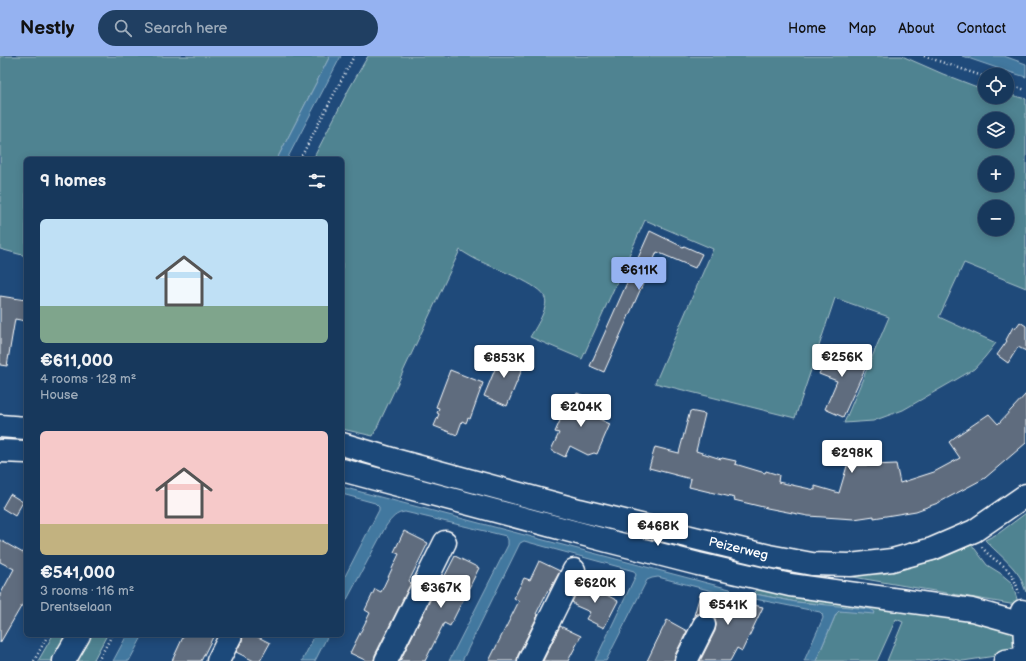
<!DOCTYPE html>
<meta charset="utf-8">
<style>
:root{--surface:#17385c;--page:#203f62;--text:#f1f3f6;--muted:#9eacbb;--line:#365272;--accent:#95b2f1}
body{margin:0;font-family:"Balsamiq Sans",sans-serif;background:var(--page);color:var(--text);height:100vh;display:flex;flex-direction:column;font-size:15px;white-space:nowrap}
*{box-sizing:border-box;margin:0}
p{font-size:13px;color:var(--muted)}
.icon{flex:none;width:22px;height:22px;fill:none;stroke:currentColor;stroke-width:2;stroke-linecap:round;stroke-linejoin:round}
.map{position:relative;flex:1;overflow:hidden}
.details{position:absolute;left:24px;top:101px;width:320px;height:480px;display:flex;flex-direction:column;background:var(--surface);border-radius:6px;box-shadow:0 2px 10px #0003,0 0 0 1px var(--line)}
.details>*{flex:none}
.tools{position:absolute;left:978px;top:12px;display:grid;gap:8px}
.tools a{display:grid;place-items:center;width:36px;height:36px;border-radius:50%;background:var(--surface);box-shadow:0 2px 10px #0003,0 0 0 1px var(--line);font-size:20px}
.price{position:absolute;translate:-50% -34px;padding:0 9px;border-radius:4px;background:#fff;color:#222;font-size:13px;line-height:26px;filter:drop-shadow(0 1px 2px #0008)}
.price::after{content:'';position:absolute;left:50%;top:24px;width:12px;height:9px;margin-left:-6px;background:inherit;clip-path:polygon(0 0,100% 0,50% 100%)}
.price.selected{background:var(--accent);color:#111}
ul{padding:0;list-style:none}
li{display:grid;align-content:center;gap:8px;height:212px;padding:0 16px}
li span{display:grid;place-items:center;height:124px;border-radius:6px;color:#555}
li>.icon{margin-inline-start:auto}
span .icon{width:72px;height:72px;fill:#fffc;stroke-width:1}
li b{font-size:17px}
h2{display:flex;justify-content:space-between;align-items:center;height:48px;padding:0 16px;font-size:17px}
header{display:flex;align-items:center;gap:24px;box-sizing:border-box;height:56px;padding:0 20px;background:var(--accent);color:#111}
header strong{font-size:19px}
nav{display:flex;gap:22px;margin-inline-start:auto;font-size:14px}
.search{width:280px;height:36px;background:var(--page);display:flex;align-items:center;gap:10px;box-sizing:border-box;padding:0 14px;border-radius:22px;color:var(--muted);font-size:15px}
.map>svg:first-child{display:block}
.green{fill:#4f8391;stroke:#a7c1c8;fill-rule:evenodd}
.water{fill:#42789f;stroke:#8eaec5}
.building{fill:#5e6c7e;stroke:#fff}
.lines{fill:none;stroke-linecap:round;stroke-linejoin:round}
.minor-casing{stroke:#fff;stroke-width:25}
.path{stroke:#fff;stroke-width:2.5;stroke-dasharray:1 3;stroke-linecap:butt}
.minor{stroke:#1f4a7a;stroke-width:22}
.labels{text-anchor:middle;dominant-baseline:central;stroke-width:4;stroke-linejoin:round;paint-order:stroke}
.street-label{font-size:13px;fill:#fff;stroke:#1f4a7a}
</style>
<header>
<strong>Nestly</strong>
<div class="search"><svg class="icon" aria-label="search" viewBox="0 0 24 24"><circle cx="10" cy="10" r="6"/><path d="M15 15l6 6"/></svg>Search here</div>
<nav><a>Home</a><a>Map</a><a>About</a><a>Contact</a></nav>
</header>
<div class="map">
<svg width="1026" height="605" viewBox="0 0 1026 605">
<rect width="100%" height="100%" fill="#1f4a7a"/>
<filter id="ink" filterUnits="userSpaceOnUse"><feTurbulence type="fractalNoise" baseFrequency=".025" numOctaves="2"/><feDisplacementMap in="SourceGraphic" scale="8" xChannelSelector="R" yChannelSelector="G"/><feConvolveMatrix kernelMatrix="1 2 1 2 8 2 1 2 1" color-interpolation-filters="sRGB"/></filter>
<g filter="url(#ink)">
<path class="green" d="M0 0H330L277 103H26V200L0 193Z
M368 0H902L943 18 985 34V41H1007V38L1026 43V232L964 207 939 261 996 287 985 301 974 313 952 326 903 354 873 365 844 367 889 261 835 242 795 362 655 327 713 193 645 164 582 303 530 281C535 273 549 251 545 242 540 228 498 214 484 207 476 204 468 199 460 194L373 380 342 373V103H313L349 33ZM985 63H1007V85H985ZM985 107H1007V129H985ZM985 151H1007V173H985Z
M1026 457V536C1024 531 1022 525 1020 521 1011 507 996 496 985 484L999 477Z
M972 489 987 509 1000 517 1012 527 1017 543 1016 549 830 517 882 518 940 503Z
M757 529 991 565 1014 576 1016 582 1014 592 1008 598 963 605 944 602 926 605H887L903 566 896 563 877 605H816L836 558 839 555H841L823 548 796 546 755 538Z
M53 579H70L55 605H38Z
M90 579H107L93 605H76Z"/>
<path class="water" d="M330 0H341L287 103H277Z
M962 0H1004L1026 8V21L1003 14Z
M342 431 730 533 732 535V538L728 539 658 521 652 522 647 524 606 605H595L636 519 634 515 524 485 520 487 462 605H449L508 489V484L506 480 405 456C396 457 392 462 386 470L342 553V526L379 454V451L375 447 342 438Z
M755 538 796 546 870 553 874 555 875 557 874 558 839 555 836 558 816 605H804L823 562 822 558 820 556 755 543 754 540Z
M127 579H143L129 605H113Z
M315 579H328L315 605H302Z"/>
<path class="building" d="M650 175 683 191 684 190 702 198 695 212 657 196 604 316 590 310Z
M0 240 26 244V265L15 263 7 310 0 309Z
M1020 266 1026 270V295L1018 291 1008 307 997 299 1007 285 1006 284 1013 271 1015 273Z
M831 290 868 306 843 361 825 353 837 325 819 318Z
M502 296 525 306 507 350 484 340Z
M450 314 483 327 470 363 468 362 466 367 462 365 457 379 434 370 439 358 437 357 439 352 436 351Z
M577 337 603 348 597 362 610 368 597 398 594 397 588 399 570 390 565 401 551 394 559 377 555 376 566 351 571 353Z
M1026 338V387L985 422 938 447 916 455 874 462V460L854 463 808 460 767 452 734 444 735 442 689 431 691 423 649 412 655 391 679 397 690 355 705 358 696 395 721 403 722 402 736 405 735 408 765 417 766 415 779 419 778 426 815 434V430L839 437 847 410 896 408 900 427 934 416 960 402 949 386 955 381 989 358 998 368Z
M10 438 23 446 15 460 2 452Z
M404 475 428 487 409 525 411 527 375 599 374 605H367L350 597 370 557 365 554 375 533 381 536 399 498 394 496Z
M0 484 23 497 26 490V542L0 587V539L14 513 0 506Z
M455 500 479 512 450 570 444 567 425 605H400L433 538 435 539Z
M539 505 560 515 549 535 548 534 536 558 538 559 518 599 517 605H489L519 545 514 542 524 522 530 524Z
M582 526 618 545 604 572 586 563 590 556 574 549V547L572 546Z
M700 539 711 542 712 540 763 551 742 595 737 592 730 605H700L715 575 716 569 715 562 709 558 703 557 697 558 693 563Z
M667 564 687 575 675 599 674 605H647Z
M560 570 581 580 568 605H543Z
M184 579H214L201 605H172Z
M243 579H254L270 587 260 605H254L236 596 242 585Z"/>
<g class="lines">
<defs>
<g id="minor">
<path d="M0 370 26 372"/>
<path id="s1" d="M342 388 395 404 579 454 769 500 812 508 850 509 892 504 932 493 974 475 1026 439"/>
<path d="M0 395 26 396"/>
<path d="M342 414 608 485 698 508 790 529 972 554 1026 569"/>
<path d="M1022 555 1024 569 1026 601"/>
<path d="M64 605 79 579"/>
<path d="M218 605 231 579"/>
<path d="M386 605 445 486"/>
<path d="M529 605 574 514"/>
<path d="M686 605 704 569"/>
<path d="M1005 605 1026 602"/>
</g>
</defs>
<use href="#minor" class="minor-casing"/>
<path class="path" d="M924 0 985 21
M1007 28 1026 34
M300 103 354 0
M982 491C987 498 994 503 1001 508 1011 515 1016 526 1019 537
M34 605 48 579
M98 605 112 579"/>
<use href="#minor" class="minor"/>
</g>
</g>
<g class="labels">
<g class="street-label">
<text stroke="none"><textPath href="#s1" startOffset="410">Peizerweg</textPath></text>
</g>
</g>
</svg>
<div class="tools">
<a><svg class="icon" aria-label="locate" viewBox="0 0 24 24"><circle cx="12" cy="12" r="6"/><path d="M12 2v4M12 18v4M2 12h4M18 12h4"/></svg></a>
<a><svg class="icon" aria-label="layers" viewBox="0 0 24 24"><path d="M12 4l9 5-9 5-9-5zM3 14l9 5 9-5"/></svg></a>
<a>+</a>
<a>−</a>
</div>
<b class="price selected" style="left:639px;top:235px">€611K</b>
<b class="price" style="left:842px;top:322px">€256K</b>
<b class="price" style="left:504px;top:323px">€853K</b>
<b class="price" style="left:581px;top:372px">€204K</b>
<b class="price" style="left:852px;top:418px">€298K</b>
<b class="price" style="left:658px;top:491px">€468K</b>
<b class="price" style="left:595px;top:548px">€620K</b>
<b class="price" style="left:441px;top:553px">€367K</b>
<b class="price" style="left:728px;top:570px">€541K</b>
<section class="details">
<h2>9 homes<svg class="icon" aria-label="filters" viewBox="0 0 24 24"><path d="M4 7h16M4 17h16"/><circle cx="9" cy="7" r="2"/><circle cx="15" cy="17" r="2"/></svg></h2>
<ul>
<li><span style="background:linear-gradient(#bfe0f5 70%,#7fa58c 0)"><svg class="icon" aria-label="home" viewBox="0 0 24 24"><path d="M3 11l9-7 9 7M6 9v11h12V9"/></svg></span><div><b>€611,000</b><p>4 rooms · 128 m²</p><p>House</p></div></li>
<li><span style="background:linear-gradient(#f6c9c9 75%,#c2b280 0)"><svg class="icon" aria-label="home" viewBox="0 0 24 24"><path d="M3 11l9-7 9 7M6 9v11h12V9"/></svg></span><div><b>€541,000</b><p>3 rooms · 116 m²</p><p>Drentselaan</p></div></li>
</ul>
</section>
</div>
